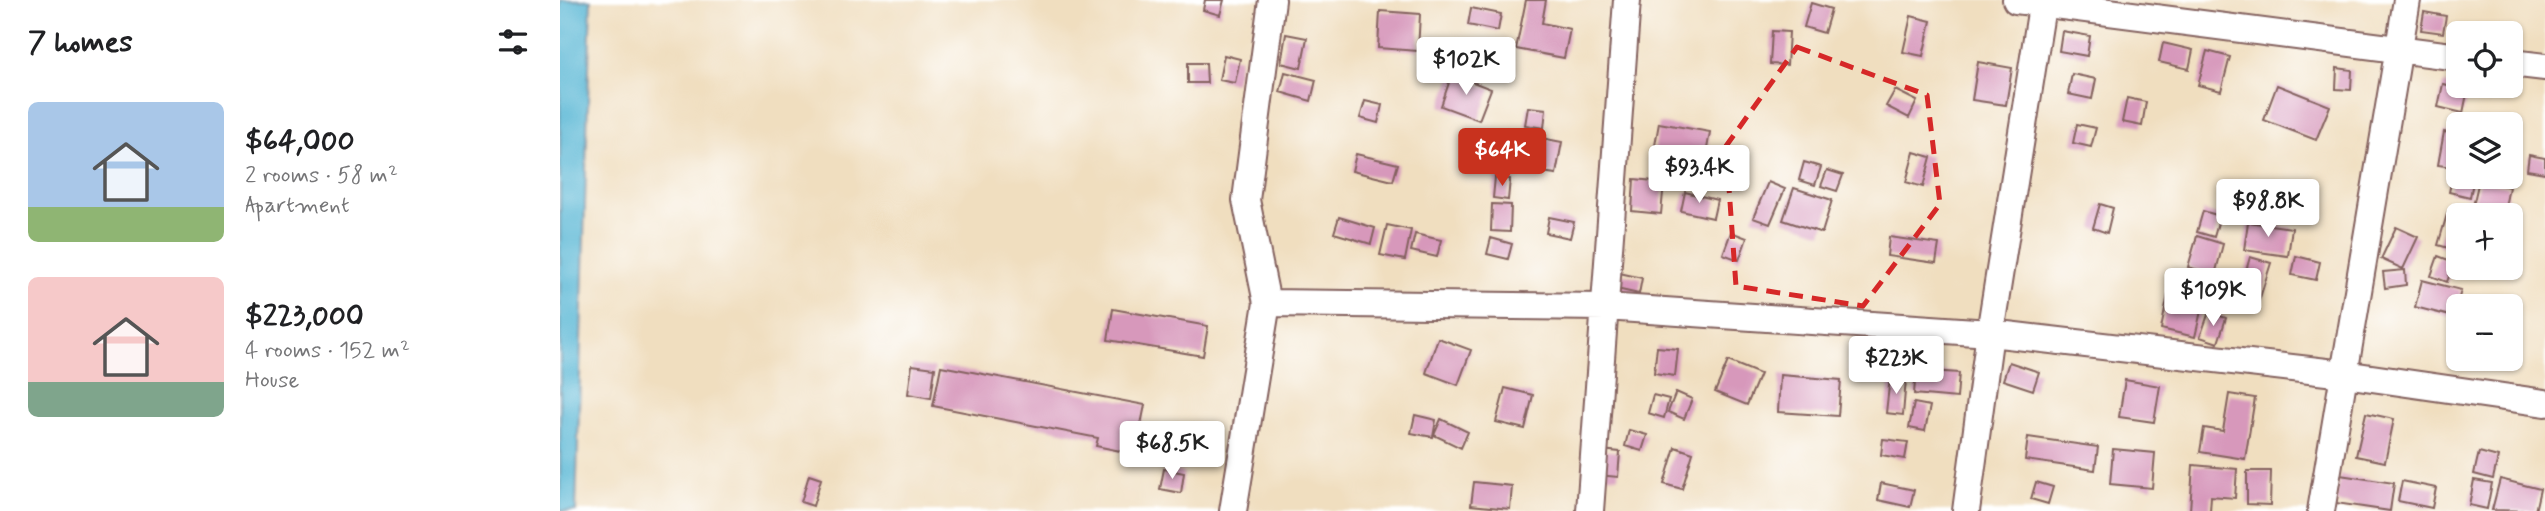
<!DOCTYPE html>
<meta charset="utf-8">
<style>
:root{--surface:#fff;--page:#f6f6f6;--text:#202124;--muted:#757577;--accent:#c8321e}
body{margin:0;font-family:Mynerve,sans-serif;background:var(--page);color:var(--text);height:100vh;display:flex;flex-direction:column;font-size:26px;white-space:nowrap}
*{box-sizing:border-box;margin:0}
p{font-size:23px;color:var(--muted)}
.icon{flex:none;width:38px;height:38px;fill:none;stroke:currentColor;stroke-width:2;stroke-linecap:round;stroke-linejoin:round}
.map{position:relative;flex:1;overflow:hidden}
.side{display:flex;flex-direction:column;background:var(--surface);width:560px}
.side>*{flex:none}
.controls{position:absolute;left:1886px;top:21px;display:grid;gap:14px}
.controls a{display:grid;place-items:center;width:77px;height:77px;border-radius:10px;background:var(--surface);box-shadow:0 2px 5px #0004;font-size:35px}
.price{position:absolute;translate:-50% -60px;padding:0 16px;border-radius:7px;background:#fff;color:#222;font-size:23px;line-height:46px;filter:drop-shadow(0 2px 4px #0008)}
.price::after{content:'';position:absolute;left:50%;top:42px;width:21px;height:16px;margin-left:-10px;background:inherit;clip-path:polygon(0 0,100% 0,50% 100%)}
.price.on{background:var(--accent);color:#fff}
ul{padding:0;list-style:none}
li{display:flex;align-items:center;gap:21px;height:175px;padding:0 28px}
li span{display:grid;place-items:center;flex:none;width:196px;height:140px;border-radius:10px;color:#555}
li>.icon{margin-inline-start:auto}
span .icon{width:84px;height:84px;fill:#fffc;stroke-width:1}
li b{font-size:30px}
h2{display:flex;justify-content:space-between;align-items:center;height:84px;padding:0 28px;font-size:30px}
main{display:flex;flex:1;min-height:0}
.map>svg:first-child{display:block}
.water{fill:#56b6d4;stroke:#506a80;stroke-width:2}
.building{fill:#d798bb}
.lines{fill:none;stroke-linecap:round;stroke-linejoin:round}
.minor-casing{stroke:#84625f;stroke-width:30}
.minor{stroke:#fff;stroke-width:26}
.marked{fill:none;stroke:#d62828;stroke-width:5;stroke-dasharray:14 9;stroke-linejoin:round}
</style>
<main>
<section class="side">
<h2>7 homes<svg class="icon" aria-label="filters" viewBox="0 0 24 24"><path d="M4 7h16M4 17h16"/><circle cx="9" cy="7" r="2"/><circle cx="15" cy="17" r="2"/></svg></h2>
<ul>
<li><span style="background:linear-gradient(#a9c7e8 75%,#8fb573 0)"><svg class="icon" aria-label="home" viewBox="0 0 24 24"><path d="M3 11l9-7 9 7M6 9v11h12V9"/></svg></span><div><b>$64,000</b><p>2 rooms · 58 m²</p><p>Apartment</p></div></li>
<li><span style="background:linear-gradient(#f6c9c9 75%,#7fa58c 0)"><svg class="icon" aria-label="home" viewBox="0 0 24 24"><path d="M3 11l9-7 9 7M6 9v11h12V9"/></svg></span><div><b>$223,000</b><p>4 rooms · 152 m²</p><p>House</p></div></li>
</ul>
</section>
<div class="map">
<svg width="1985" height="511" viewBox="0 0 1985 511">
<rect width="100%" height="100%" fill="#fff"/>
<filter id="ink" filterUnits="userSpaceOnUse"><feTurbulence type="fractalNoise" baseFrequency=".0143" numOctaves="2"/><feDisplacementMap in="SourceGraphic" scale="14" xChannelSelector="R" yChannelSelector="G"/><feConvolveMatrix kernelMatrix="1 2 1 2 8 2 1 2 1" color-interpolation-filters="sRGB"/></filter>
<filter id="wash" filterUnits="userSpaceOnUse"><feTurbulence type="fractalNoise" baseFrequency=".00686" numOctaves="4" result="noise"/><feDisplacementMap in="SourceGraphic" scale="28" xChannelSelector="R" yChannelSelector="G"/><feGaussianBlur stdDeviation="1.57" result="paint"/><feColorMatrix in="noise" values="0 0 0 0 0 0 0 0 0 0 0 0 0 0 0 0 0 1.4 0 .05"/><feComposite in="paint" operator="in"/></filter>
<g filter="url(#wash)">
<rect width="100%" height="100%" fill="#f0debf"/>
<path class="water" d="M0 0H31L16 511H0Z"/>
<g id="blocks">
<path class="building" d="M645 0H664L660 15 643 10Z
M966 0H986L982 23 1010 29 1004 58 956 49Z
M1251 3 1271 9 1264 33 1244 27Z
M911 8 941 14 938 31 908 25Z
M820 11 860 14 858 51 818 48Z
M1864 12 1886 16 1883 33 1861 30Z
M1351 16 1371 21 1363 56 1343 52Z
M1212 31 1229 32 1227 65 1210 64Z
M1502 31 1530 36 1527 56 1499 51Z
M726 34 747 38 741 68 721 63Z
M1603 43 1633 50 1629 69 1599 62Z
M1647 51 1670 57 1661 91 1638 85Z
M664 55 680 59 675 83 659 80Z
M1418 62 1452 68 1446 105 1412 100Z
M628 63H646L647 83H628Z
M1777 68 1792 70 1791 90 1776 89Z
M725 72 756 80 751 101 720 92Z
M892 74 931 89 919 120 881 106Z
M1512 74 1536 79 1532 99 1508 94Z
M1883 84 1908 89 1903 113 1878 107Z
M1717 85 1770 106 1756 140 1704 120Z
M1335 90 1357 101 1349 118 1326 106Z
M1567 98 1586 102 1582 126 1562 122Z
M805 101 822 105 818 123 800 118Z
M968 107 986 109 984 128 965 125Z
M1099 123 1150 132 1145 160 1094 151Z
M1517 124 1536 128 1531 147 1513 143Z
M1884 132 1899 135V168L1878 165Z
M981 138 1002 142 996 174 975 171Z
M1354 152 1371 157 1363 187 1346 182Z
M796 154 838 164 833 181 792 171Z
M1969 155 1985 158V173L1967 170Z
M1244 162 1261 167 1255 185 1239 180Z
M1267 170 1283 175 1277 191 1261 186Z
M1894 170 1899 171V177H1914L1910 197 1889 192Z
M935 177 950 179 948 200 933 198Z
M1074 179 1104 182 1101 214 1072 211Z
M1919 180 1949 187 1944 212 1913 206Z
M1208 182 1225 189 1210 224 1193 218Z
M1234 188 1272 200 1262 233 1223 220Z
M1125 192 1157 200 1153 218 1121 211Z
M932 204 951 205 950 232 931 231Z
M1540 204 1553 208 1547 233 1533 228Z
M1643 211 1660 216 1654 237 1637 232Z
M1888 211 1899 214V251L1878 245Z
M779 217 815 228 811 244 774 233Z
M989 217 1014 222 1010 238 986 233Z
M1688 222 1732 228 1728 256 1684 250Z
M827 225 851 230 845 260 820 255Z
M1836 227 1858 237 1843 269 1821 259Z
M1171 232 1187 238 1179 260 1163 254Z
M855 234 881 240 877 257 851 251Z
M1637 236 1663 244 1655 275 1628 267Z
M1329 237 1379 244 1376 263 1327 256Z
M931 238 952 244 948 259 927 254Z
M1736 256 1760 262 1756 280 1732 275Z
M1878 256 1894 262 1887 282 1871 276Z
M1690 257 1711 263 1697 307 1677 302Z
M1845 270 1846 285 1825 288 1823 272Z
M1628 271 1649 276 1635 337 1601 329 1608 295 1622 298Z
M1055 272 1082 278 1079 294 1052 288Z
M1862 280 1901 290 1894 317 1855 307Z
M553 309 648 326 643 356 548 340Z
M1649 312 1666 318 1658 343 1640 337Z
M878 338 911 350 898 385 866 373Z
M1097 347 1118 349 1115 376 1094 373Z
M1168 361 1200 374 1187 405 1155 392Z
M1449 362 1479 372 1473 390 1443 380Z
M352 365 375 368 371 398 348 394Z
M381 366 585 405 575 454 536 446 538 438 373 406Z
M1356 370 1399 373 1397 398 1354 394Z
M1220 375 1281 380 1278 416 1218 412Z
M1330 377 1346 379 1343 415 1326 413Z
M1565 380 1600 386 1594 422 1559 417Z
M945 388 973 395 965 429 936 422Z
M1116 392 1132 399 1124 419 1108 412Z
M1669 394 1695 398 1685 459 1640 452 1644 428 1663 431Z
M1093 395 1109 399 1104 418 1088 413Z
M1354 403 1370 406 1365 431 1349 428Z
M1806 413 1834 419 1825 462 1796 456Z
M855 415 876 420 873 437 851 433Z
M881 419 908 432 901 448 874 435Z
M1069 430 1087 435 1082 451 1065 446Z
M1468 437 1538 447 1535 470 1465 460Z
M1323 439 1348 442 1345 459 1321 455Z
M1115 447 1133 453 1122 489 1104 484Z
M1553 449 1595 453 1592 488 1550 484Z
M1041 450 1060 452 1058 477 1038 475Z
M1919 452 1938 457 1933 479 1914 474Z
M1633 465 1677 469 1675 498 1651 496 1650 511H1630Z
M604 469 624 473 621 493 600 489Z
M1687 471H1711L1710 505 1687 504Z
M249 475 261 479 253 506 241 502Z
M1780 475 1834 483 1830 511 1776 503Z
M1940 479 1980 489 1975 511 1932 510Z
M1914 480 1932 483 1927 509 1909 505Z
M1842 481 1876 488 1872 508 1838 501Z
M914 482 952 486 950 509 911 505Z
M1476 482 1493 487 1488 504 1471 499Z
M1321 483 1354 490 1350 507 1318 500Z"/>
</g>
</g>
<g filter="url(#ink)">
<use href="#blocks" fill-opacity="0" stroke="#84625f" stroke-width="2"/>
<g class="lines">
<defs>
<path id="minor" d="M1456 0 1899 57
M1951 63 1985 67
M707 303 1045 307 1430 333 1784 374 1985 403
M673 511 707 303 686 200 712 0
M1030 511 1067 0
M1406 511 1430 333 1483 0
M1761 511 1847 0"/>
</defs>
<use href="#minor" class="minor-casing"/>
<use href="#minor" class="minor"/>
</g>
</g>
<path class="marked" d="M1237 47 1367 95 1380 204 1303 306 1176 286 1166 146Z"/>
</svg>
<div class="controls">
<a><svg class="icon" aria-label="locate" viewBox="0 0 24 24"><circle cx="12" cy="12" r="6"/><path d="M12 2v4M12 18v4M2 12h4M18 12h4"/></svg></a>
<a><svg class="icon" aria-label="layers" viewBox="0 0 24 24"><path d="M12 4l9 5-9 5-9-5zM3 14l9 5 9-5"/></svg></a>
<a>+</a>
<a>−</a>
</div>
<b class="price" style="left:906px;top:97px">$102K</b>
<b class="price on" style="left:942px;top:188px">$64K</b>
<b class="price" style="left:1139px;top:205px">$93.4K</b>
<b class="price" style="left:1708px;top:239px">$98.8K</b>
<b class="price" style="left:1653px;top:328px">$109K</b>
<b class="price" style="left:1336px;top:396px">$223K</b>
<b class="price" style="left:612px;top:481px">$68.5K</b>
</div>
</main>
